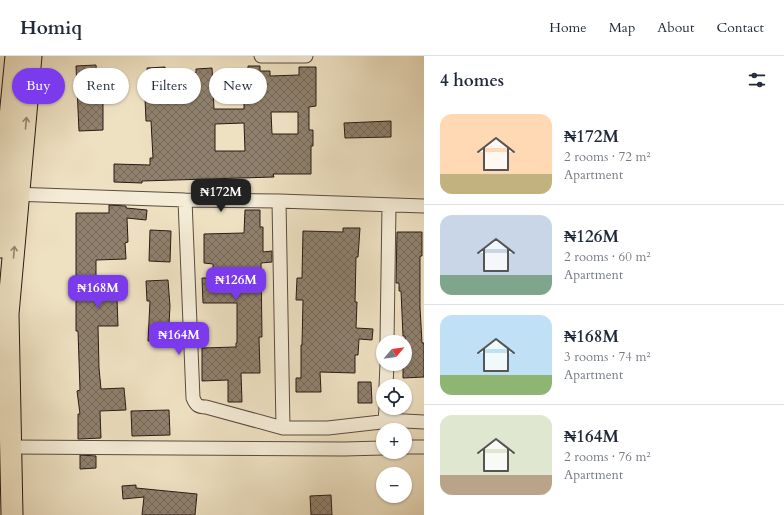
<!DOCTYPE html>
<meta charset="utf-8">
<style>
:root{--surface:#fff;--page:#f2f2f3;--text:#1f2937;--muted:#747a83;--line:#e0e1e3;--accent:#7c3aed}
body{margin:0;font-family:Cardo,serif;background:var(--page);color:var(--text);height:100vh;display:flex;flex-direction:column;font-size:15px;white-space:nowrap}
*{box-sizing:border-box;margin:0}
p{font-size:13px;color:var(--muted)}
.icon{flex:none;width:22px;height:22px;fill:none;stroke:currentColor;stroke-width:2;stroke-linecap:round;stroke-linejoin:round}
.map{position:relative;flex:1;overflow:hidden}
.details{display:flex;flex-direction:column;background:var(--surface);width:360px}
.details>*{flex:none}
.guide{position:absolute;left:12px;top:12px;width:352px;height:36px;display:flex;gap:8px}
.needle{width:26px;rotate:61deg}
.tools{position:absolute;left:376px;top:279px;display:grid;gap:8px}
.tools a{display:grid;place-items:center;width:36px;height:36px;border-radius:50%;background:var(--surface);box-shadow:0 1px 3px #0004;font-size:20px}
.price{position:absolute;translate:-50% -34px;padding:0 9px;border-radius:8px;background:var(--accent);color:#fff;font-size:13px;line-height:26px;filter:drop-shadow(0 1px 2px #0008)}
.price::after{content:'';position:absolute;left:50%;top:24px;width:12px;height:9px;margin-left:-6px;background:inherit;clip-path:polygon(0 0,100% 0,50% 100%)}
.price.active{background:#222;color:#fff}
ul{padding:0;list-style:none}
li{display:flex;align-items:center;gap:12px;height:100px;padding:0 16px}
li+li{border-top:1px solid var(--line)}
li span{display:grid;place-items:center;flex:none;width:112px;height:80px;border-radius:12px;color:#555}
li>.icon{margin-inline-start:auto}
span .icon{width:48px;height:48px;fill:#fffc;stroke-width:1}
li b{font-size:17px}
h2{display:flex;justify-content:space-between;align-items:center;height:48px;padding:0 16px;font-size:17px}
.pill{padding:0 14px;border-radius:18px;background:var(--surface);box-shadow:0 1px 3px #0004;font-size:14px;line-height:36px}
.pill.active{background:var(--accent);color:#fff}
header{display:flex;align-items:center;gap:24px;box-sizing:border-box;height:56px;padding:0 20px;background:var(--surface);border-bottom:1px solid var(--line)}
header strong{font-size:19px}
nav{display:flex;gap:22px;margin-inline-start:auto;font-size:14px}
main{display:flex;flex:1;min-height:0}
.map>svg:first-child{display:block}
.building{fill:url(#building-cross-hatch);stroke:#291a14;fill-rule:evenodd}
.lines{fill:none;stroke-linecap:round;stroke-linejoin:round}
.street-casing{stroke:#5a4c40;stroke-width:15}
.primary-casing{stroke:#291a14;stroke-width:23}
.street{stroke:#f4ecd7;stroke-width:13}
.primary{stroke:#eee1c2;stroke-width:21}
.oneway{stroke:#958774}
</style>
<header>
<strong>Homiq</strong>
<nav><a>Home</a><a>Map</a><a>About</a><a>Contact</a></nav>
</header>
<main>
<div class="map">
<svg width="424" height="459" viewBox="0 0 424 459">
<defs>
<pattern id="building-cross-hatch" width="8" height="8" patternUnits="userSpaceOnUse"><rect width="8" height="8" fill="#8f816e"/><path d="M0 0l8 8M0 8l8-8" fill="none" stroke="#756959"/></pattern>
</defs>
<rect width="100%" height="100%" fill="#eee1c2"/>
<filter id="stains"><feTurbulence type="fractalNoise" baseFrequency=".005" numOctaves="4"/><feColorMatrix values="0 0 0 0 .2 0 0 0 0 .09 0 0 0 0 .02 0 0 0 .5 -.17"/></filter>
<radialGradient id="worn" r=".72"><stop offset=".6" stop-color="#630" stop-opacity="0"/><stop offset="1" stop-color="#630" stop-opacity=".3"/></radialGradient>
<path class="building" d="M96 9 98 47H103V74L79 75 76 10Z
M248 10H260V15H270V20L299 19V11H316V50L309 51V74H313V90H311V118H273L274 121 142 125V127L114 126V108L150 109V102H153L151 65H146L145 42H148L147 12 165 11 166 17H174V19L196 17V13L212 12 214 53H244V16L248 17ZM271 56H298V78H272ZM244 67 245 95H215V68Z
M391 65V81L345 82 344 67Z
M109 149 126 150V152L147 154 146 164 127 162 128 186 125 187 126 203 96 204V231L122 230V243H117L118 270H98L99 312 101 333 124 332 126 354 100 355 101 382 80 383H78V358H80L77 335 80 334 78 275H76V157H109Z
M245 154H260V171H263V196L272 195V206L261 207 262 281H259L260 317H241L242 346H228V324L202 325V292L236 291V287H237V247H203L202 222H213V208L204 207V178L244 177Z
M343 172H360L358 201H356L355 246H357L356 272 373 273 372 284 359 283 358 299H355V317L320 316 321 336H296V322H301V289H302L303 244H296L297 222H302L303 175 343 176Z
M150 174 171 175 170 206 149 205Z
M397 176H422V200H420V251L422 287H424V321L403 322V308H405V280H403L401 235H399V227H396Z
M168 224 170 250 168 286 148 285 150 245H147L146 225Z
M358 326H371L372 347H358Z
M169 354 170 379 132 380 131 355Z
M80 399 96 400V412L80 413Z
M136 429V432L197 438 195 459H142L144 441 123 443 122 430Z
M331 439 332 459H311L310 440Z"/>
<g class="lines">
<defs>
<path id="street" d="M261 0H306
M12 138 185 144 279 145 424 150
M185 144 193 342C196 349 198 351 206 351L283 372H328L381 366 385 364 386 352
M279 145 283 372
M387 286 389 149
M386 330 387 308
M385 364 424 366
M11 391 344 393 383 392
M405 391H424"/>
<path id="primary" d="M1 191 5 112 16 0
M12 459 8 258 31 0"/>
</defs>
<use href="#street" class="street-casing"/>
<use href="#primary" class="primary-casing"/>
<use href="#street" class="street"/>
<use href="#primary" class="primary"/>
</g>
<defs><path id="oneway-shaft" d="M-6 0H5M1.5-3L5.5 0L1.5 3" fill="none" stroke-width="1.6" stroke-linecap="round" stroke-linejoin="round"/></defs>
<g class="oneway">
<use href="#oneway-shaft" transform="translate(26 67) rotate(-85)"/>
<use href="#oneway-shaft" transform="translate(14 196) rotate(-85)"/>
</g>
<rect width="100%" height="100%" filter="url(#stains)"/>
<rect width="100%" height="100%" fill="url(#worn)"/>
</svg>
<div class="tools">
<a><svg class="needle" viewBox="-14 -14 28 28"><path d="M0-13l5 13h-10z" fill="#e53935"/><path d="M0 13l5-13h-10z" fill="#747a83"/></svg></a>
<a><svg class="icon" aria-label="locate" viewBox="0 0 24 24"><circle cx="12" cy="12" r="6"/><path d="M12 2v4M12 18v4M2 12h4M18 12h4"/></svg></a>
<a>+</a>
<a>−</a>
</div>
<b class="price active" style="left:221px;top:157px">₦172M</b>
<b class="price" style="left:236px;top:245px">₦126M</b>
<b class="price" style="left:98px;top:253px">₦168M</b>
<b class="price" style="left:179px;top:300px">₦164M</b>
<div class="guide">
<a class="pill active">Buy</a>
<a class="pill">Rent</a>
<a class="pill">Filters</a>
<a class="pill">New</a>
</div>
</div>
<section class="details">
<h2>4 homes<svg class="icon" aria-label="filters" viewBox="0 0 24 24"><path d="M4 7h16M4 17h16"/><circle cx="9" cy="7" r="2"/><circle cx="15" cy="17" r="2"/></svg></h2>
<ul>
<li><span style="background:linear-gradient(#ffd9b3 75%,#c2b280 0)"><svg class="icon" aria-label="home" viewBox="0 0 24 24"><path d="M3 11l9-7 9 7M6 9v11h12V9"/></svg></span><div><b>₦172M</b><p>2 rooms · 72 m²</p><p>Apartment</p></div></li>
<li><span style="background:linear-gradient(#c9d6e8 75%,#7fa58c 0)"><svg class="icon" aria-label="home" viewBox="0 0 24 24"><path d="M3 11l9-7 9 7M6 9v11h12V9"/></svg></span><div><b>₦126M</b><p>2 rooms · 60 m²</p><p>Apartment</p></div></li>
<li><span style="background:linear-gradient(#bfe0f5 75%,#8fb573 0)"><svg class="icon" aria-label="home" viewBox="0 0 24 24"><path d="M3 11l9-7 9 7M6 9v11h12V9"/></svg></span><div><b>₦168M</b><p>3 rooms · 74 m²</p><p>Apartment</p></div></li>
<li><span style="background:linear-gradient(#dfe7d0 75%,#b9a48a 0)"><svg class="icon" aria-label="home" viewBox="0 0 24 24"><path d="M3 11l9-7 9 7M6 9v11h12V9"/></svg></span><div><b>₦164M</b><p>2 rooms · 76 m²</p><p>Apartment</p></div></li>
</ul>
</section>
</main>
